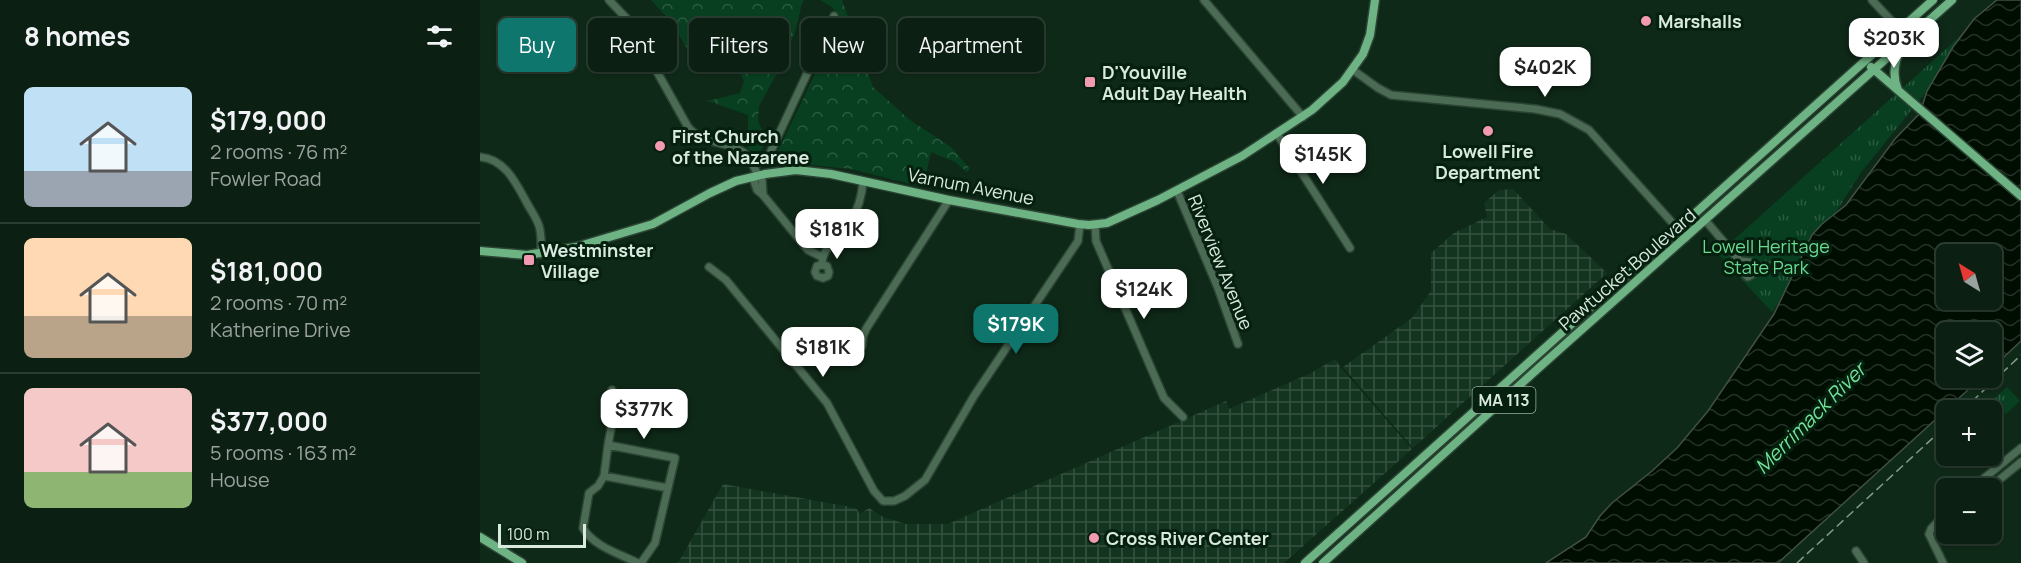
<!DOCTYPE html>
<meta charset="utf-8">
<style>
:root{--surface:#0b1f12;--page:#14271b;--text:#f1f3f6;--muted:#9aa29f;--line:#2b3d32;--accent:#0f766e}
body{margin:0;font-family:Manrope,sans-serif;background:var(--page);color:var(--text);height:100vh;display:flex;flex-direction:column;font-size:22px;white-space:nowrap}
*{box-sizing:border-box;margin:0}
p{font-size:20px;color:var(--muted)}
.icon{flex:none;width:33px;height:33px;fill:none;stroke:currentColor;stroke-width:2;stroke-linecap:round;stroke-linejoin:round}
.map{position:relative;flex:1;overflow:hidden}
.side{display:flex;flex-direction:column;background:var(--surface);width:480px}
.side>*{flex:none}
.hud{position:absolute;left:18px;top:18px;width:570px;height:54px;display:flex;gap:12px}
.needle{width:39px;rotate:323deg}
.controls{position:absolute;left:1456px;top:244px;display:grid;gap:12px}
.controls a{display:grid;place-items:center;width:66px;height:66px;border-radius:9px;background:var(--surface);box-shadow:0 2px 4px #0004,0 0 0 2px var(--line);font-size:30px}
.scale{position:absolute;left:18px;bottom:15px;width:88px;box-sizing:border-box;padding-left:6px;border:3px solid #d9e9dd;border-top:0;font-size:16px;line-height:21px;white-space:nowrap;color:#d9e9dd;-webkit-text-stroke:4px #05200f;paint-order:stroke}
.price{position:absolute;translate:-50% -51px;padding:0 14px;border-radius:12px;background:#fff;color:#222;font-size:20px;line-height:39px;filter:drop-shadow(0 2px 3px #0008)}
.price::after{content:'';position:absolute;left:50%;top:36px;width:18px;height:14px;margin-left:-9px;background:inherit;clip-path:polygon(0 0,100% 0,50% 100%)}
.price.active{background:var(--accent);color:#fff}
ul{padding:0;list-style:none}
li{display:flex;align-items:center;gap:18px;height:150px;padding:0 24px}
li+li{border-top:2px solid var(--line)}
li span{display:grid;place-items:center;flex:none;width:168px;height:120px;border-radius:9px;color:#555}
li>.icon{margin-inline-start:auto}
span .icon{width:72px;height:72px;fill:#fffc;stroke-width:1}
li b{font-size:26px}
h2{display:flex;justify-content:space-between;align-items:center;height:72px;padding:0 24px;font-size:26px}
.chip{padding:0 21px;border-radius:9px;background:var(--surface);box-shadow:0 2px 4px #0004,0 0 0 2px var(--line);font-size:21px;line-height:54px}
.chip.active{background:var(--accent);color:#fff}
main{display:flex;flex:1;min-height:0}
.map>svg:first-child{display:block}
.industrial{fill:url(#industrial-grid)}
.forest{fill:url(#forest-crowns)}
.park{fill:url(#park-tufts)}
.water{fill:url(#water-waves);stroke:#415044;stroke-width:1.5;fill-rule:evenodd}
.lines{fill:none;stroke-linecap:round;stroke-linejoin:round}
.minor-casing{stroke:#2b4434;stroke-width:10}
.major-casing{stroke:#2b4434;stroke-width:11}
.minor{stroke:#4b6b54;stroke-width:7}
.major{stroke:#6eb383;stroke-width:8}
.rail{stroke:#85998b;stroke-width:1.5;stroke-dasharray:9 4.5;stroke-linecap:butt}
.poi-dot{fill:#f19ab1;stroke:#05200f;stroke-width:2}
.labels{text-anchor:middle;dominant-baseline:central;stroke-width:6;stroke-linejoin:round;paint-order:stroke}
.shield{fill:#05200f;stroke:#99ad9f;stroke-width:1.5}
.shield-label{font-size:16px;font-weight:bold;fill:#d9e9dd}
.poi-label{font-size:18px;font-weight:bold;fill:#d9e9dd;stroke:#05200f;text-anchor:start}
.street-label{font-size:18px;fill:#d9e9dd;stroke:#05200f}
.park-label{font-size:18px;fill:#6ada91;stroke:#05200f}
.water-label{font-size:20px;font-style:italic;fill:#72e197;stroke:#05200f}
</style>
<main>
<section class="side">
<h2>8 homes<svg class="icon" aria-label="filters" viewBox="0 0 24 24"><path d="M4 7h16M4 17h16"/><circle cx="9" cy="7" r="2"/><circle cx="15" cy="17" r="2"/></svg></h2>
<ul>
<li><span style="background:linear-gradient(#bfe0f5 70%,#9aa5b1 0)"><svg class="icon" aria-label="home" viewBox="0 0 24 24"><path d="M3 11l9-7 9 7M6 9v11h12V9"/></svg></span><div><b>$179,000</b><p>2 rooms · 76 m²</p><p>Fowler Road</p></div></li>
<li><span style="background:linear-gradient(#ffd9b3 65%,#b9a48a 0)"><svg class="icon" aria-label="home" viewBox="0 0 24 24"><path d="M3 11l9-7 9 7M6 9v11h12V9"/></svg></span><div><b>$181,000</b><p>2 rooms · 70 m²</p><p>Katherine Drive</p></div></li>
<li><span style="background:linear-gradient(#f6c9c9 70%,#8fb573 0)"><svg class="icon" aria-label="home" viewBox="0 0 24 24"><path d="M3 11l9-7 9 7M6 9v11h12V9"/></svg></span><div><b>$377,000</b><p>5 rooms · 163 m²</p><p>House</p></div></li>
</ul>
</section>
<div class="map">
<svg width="1541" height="563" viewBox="0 0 1541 563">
<defs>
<pattern id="industrial-grid" width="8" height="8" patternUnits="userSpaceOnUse" patternTransform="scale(1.5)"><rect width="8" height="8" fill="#133520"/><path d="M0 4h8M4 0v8" fill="none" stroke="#355240"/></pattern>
<pattern id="forest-crowns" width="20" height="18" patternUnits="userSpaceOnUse" patternTransform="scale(1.5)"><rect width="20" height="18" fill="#073f20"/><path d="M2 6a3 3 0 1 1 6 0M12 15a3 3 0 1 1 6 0" fill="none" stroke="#2b5b40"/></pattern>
<pattern id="park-tufts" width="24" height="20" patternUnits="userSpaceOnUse" patternTransform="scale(1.5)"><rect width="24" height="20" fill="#073f20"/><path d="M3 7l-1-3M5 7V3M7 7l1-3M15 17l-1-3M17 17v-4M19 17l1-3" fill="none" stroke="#2b5b40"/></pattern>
<pattern id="water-waves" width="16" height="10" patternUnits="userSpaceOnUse" patternTransform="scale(1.5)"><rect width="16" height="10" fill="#000e02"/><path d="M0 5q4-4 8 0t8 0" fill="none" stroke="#253126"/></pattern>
</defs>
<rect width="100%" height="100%" fill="#0f2918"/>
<path class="industrial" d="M1033 189 1070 229 1086 234 1127 273 933 448 863 367 932 318 951 291V253L974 233 1007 217 1004 203 1019 190Z
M855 359 861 368 932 449 804 563H198L243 484 376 508 380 514 389 508 403 517 426 524H468L746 401 749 409 831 373Z"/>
<path class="forest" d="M171 0H324L322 3 315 32 301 66 279 106 278 121 287 141 279 154 269 150 264 139 268 129V115L228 101 260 93 264 81 248 49 227 61 206 47 192 23Z
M340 0H362L393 87 430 120 471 147 490 169 487 172 475 162 451 152 443 187 371 169 312 163 297 153 361 20 352 7Z"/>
<path class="park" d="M1506 13 1463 71 1382 171 1292 312 1238 254Z
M1527 387 1540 401 1526 414 1513 400Z"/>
<path class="water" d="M1517 0H1541V341L1512 368V333H1467V378H1501L1298 563H1066L1106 537 1120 516 1132 503 1172 471 1197 448 1228 411 1294 314 1332 235 1342 224 1366 205 1415 139 1440 113 1447 91 1473 47 1494 19ZM1467 255H1512V300H1467Z"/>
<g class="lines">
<defs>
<path id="minor" d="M129 0 148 20 208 127C225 146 245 140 263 152 274 159 273 172 282 179L283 195
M724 0 823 117
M1392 0 1420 30
M873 70 898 88 911 95 1055 109 1080 114 1109 130 1206 238
M797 134 870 248
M0 157C26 159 37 185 48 205 52 212 57 219 59 226 62 235 61 244 61 254
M274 166 288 156 291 151 354 16
M277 175 274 181 277 190 283 195 328 250 342 257
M697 191 738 288 758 344
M1226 221 1260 261 1270 262 1276 266 1273 274 1268 277C1262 273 1259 268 1260 261
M615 225 616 241 684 398 703 417
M342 265 337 266 335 272 337 276 343 278 348 276 349 272 347 266 342 265C341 247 362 236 370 222 378 210 382 196 383 181
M229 267 246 280 347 403 394 491 403 501H414L425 496 445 480 494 396 598 241 600 224
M382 346 383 336 386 329 469 200
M128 445 136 402 132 390
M124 476 128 445 195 458 188 488
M1491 489 1541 448
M1508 489 1541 462
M1376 551 1384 563
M158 563C140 554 113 546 103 528L109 493 118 486 124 476 188 488 175 543 161 563
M1463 563 1449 534 1451 529 1467 512"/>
<path id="major" d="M1391 67 1541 196
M1418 90C1412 75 1414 61 1422 48
M0 251 47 255 96 247 173 224 230 193 256 181 285 174 316 170 351 174 469 200 598 224 609 225 627 223 678 200 762 156 832 110 863 82 883 54 890 35 895 0
M0 537 42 563
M825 563 1453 0
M843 563 1063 364 1472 0"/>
</defs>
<use href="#minor" class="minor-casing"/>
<use href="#major" class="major-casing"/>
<use href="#minor" class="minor"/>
<use href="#major" class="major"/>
<path class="rail" d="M1482 411 1541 355
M1317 563 1467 425"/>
</g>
<g class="poi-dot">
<circle cx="1166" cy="21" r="6"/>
<rect x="604" y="76" width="12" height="12" rx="3"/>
<circle cx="1008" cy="131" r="6"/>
<circle cx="180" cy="146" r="6"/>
<rect x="43" y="254" width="12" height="12" rx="3"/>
<circle cx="614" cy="538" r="6"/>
</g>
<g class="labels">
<rect class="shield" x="992.5" y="387" width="63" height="26" rx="4.5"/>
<g class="shield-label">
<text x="1024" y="400">MA 113</text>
</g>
<g class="poi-label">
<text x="1178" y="21">Marshalls</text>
<text x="622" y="72">D'Youville<tspan x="622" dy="21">Adult Day Health</tspan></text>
<text x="192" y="136">First Church<tspan x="192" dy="21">of the Nazarene</tspan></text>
<text x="1008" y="151" text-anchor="middle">Lowell Fire<tspan x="1008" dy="21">Department</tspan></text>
<text x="61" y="250">Westminster<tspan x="61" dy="21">Village</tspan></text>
<text x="626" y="538">Cross River Center</text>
</g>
<g class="street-label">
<text transform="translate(491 186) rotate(11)">Varnum Avenue</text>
<text transform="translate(741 262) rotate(68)">Riverview Avenue</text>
<text transform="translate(1147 269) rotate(-41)">Pawtucket Boulevard</text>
</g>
<g class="park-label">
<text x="1286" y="246">Lowell Heritage<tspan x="1286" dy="21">State Park</tspan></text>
</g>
<g class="water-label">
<text transform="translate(1330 418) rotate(-45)">Merrimack River</text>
</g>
</g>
</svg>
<div class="controls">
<a><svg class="needle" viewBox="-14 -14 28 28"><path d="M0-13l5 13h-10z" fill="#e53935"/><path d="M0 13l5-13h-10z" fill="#9aa29f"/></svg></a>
<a><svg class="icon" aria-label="layers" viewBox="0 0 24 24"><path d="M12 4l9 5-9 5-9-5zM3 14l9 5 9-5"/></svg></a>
<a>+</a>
<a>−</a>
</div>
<div class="scale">100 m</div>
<b class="price" style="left:1414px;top:69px">$203K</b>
<b class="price" style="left:1065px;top:98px">$402K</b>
<b class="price" style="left:843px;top:185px">$145K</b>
<b class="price" style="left:357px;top:260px">$181K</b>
<b class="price" style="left:664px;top:320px">$124K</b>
<b class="price active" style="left:536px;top:355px">$179K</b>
<b class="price" style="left:343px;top:378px">$181K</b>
<b class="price" style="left:164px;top:440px">$377K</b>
<div class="hud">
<a class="chip active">Buy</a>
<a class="chip">Rent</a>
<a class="chip">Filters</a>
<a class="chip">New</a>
<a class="chip">Apartment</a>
</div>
</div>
</main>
